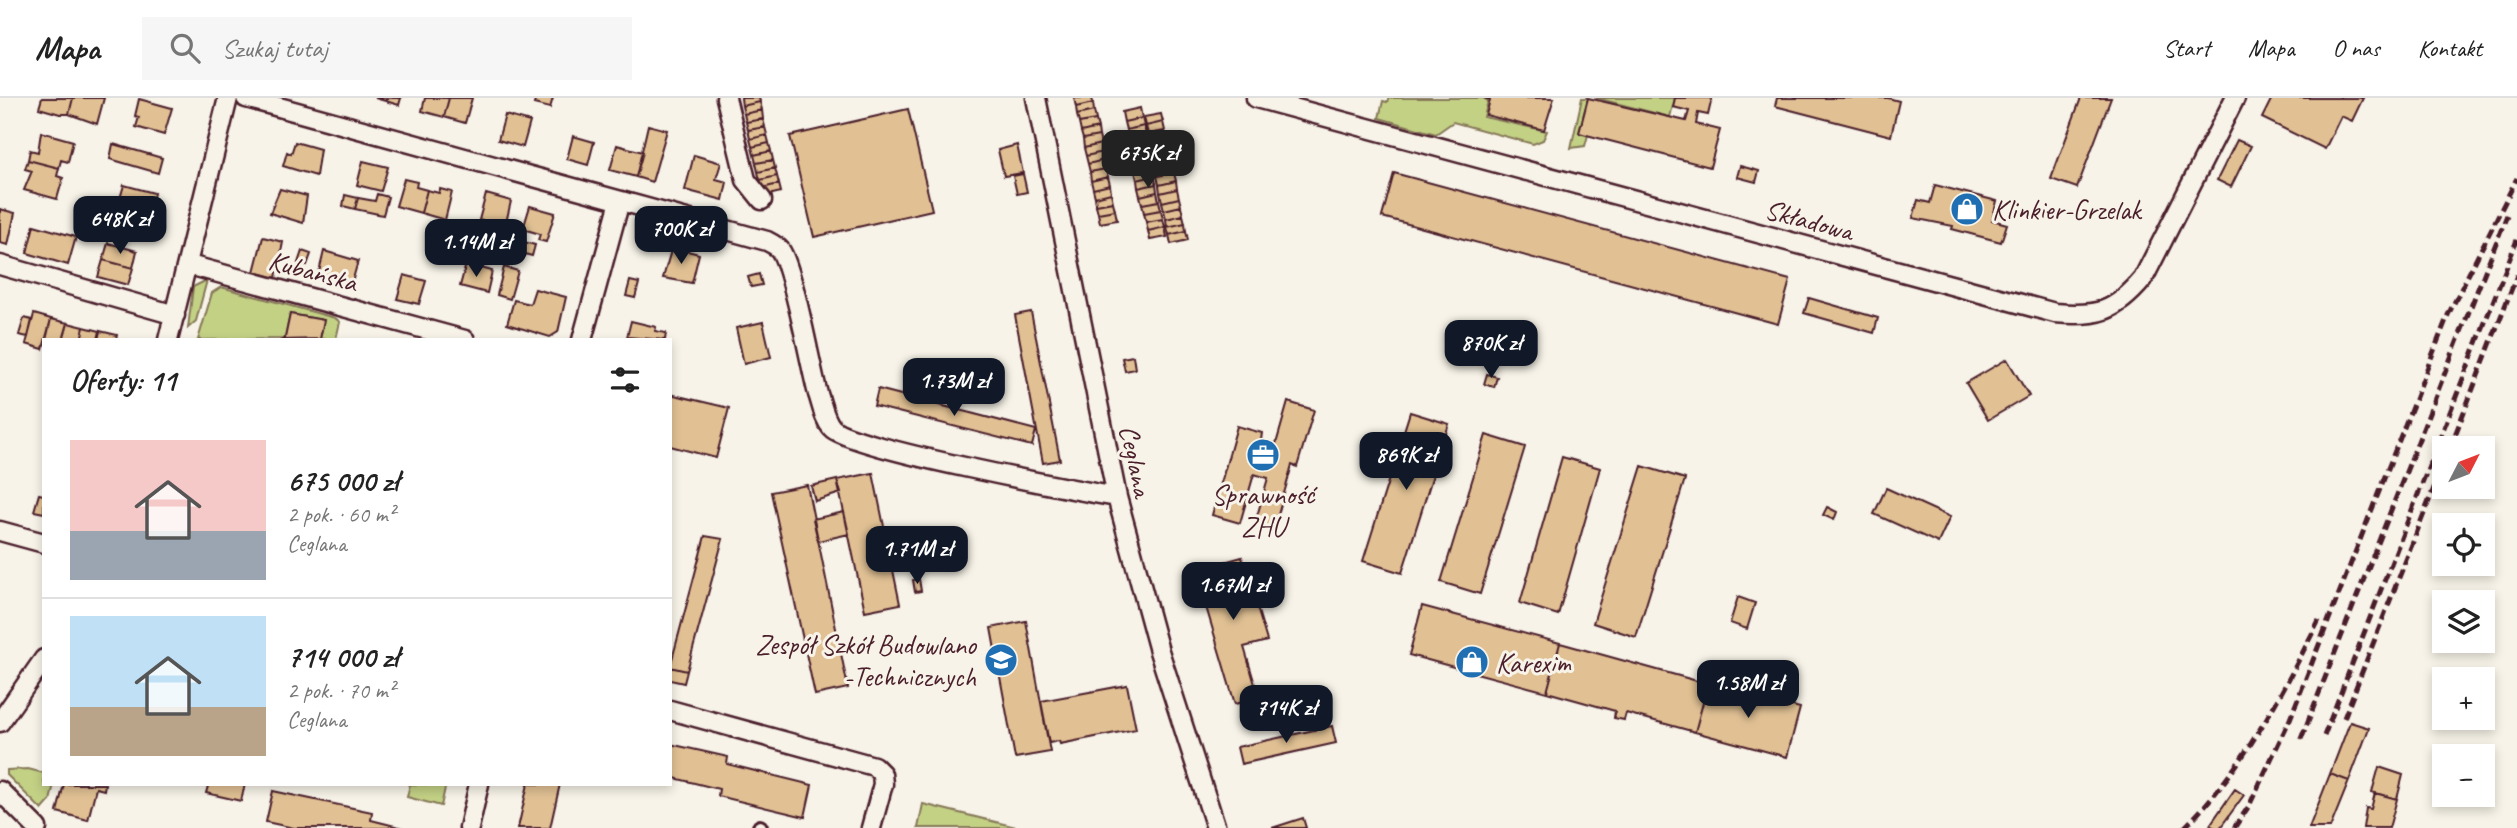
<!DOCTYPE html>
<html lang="pl">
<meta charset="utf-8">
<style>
:root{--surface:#fff;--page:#f6f6f6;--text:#222;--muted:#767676;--line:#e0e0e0;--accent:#111827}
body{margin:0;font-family:Caveat,sans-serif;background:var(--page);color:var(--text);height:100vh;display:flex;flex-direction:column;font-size:26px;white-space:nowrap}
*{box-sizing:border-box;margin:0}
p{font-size:23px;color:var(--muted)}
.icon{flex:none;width:38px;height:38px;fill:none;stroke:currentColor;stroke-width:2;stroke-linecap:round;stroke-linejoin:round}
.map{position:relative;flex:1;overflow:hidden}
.drawer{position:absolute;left:42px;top:240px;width:630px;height:448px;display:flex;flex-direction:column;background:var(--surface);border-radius:0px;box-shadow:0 4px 10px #0003}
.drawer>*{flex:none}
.needle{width:46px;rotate:48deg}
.buttons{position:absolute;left:2432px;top:338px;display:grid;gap:14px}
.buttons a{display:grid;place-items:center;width:63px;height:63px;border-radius:0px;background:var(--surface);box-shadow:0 4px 10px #0003;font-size:35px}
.price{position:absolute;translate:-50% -60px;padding:0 16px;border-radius:14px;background:var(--accent);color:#fff;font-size:23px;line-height:46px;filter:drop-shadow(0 2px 4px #0008)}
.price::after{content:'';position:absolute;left:50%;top:42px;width:21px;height:16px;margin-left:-10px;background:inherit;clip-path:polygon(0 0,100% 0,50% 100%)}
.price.on{background:#222;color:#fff}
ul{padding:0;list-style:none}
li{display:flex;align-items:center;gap:21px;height:175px;padding:0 28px}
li+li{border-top:2px solid var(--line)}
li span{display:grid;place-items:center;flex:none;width:196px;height:140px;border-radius:0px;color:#555}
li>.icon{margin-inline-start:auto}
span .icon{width:84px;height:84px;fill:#fffc;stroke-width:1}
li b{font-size:30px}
h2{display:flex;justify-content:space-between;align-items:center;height:84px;padding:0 28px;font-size:30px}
header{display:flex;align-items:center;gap:42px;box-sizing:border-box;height:98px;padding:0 35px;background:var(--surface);border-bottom:2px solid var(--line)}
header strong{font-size:33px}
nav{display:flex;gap:38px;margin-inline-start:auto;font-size:24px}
.search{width:490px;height:63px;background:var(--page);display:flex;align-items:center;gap:18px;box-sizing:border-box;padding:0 24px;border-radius:0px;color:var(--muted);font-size:26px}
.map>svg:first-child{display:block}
.green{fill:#c3d185;stroke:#867858;stroke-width:2}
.building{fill:#e1c194;stroke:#4a1f2b;stroke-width:2}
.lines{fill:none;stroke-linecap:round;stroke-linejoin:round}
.pedestrian-casing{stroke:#4a1f2b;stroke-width:18}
.minor-casing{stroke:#4a1f2b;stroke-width:23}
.pedestrian{stroke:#f7f3e8;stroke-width:12}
.minor{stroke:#f7f3e8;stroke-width:18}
.rail{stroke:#4a1f2b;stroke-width:5;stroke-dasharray:10 5;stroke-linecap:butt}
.labels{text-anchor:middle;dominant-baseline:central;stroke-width:6;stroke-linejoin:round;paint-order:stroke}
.poi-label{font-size:28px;fill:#4a1f2b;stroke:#f7f3e8;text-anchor:start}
.street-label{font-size:28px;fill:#4a1f2b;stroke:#f7f3e8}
</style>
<header>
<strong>Mapa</strong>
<div class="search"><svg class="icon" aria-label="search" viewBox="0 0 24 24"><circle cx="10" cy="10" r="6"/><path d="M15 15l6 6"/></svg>Szukaj tutaj</div>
<nav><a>Start</a><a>Mapa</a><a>O nas</a><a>Kontakt</a></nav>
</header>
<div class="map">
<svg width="2517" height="730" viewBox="0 0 2517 730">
<rect width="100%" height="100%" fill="#f7f3e8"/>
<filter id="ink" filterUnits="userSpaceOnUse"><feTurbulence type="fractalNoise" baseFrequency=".0143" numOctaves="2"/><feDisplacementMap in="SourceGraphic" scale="14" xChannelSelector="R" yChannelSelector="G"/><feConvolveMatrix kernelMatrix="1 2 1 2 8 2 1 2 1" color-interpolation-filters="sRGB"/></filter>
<g filter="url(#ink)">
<path class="green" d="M1389 0H1483L1488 3 1484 19 1547 33 1543 42 1533 46 1453 24 1436 36 1379 20 1383 3 1387 4Z
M1582 0H1588L1579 34 1588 37 1585 48 1571 50Z
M1596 0H1675L1670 19Z
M207 182 196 223 188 230 193 189Z
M221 189 335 220 340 224 336 241H320L323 222 290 216 285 240 282 241 198 242 212 195Z
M28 671 44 675V686H54L50 703 42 712 7 677V672Z
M410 686 442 687 445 690 441 708 407 699Z
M923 706 1020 730H918Z"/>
<path class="building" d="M42 0H73L69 16H60L39 10Z
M73 0H104L97 26 69 16Z
M375 0H401L399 7Z
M425 0H449L444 19 422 13Z
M449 0H472L465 25 444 19Z
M536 0H553L550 10 534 6Z
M741 0H759L760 4 742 8Z
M1074 0H1092L1093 5 1076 9Z
M1554 0 1544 32 1486 17 1490 2 1484 0Z
M1588 0 1686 23 1689 13 1673 9 1675 0H1712L1708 17 1698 15 1696 26 1720 32 1710 69 1579 35Z
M1777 0H1888L1899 3 1891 38 1775 8Z
M2081 0H2111L2077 90 2051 81Z
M2272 0H2363L2352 23 2341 18 2325 51 2262 20Z
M139 1 172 10 164 37 136 29 139 19 135 18Z
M760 4 762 12 744 16 742 8Z
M1093 5 1094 13 1077 17 1076 9Z
M1140 10 1142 20 1124 24 1122 14Z
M908 11 932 112 814 139 790 38Z
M762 12 763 21 746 24 744 16Z
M1094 13 1096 22 1079 25 1077 17Z
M1161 16 1163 24 1146 28 1144 19Z
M505 17 530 24 523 49 498 42Z
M1142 20 1144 28 1126 32 1124 24Z
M763 21 765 29 748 32 746 24Z
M1096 22 1098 30 1081 34 1079 25Z
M1163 24 1165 33 1148 36 1146 28Z
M648 27 667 32 652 84 636 79Z
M1144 28 1146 37 1128 41 1126 32Z
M765 29 767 37 750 41 748 32Z
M1098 30 1099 38 1083 41 1081 34Z
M1165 33 1167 41 1150 45 1148 36Z
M41 34 73 43 68 64 61 62 59 70 28 62 30 52 38 54Z
M767 37 769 45 752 49 750 41Z
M1146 37 1147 45 1130 49 1128 41Z
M573 38 594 44 588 67 567 61Z
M1099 38 1101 46 1084 50 1083 41Z
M1167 41 1168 49 1152 53 1150 45Z
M2237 42 2251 48 2231 89 2217 82Z
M295 44 320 51 316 78 283 68 287 54 291 56Z
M769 45 771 53 754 57 752 49Z
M1147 45 1149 53 1131 57 1130 49Z
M113 46 162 60 158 75 110 61Z
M1101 46 1103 54 1086 58 1084 50Z
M617 47 643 54 636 79 610 72Z
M1017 47 1023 75 1004 78 998 52Z
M1168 49 1170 58 1153 62 1152 53Z
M771 53 773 62 756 65 754 57Z
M1149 53 1151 62 1133 65 1131 57Z
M1103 54 1104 62 1088 66 1086 58Z
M694 57 721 65 716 81 727 84 723 102 685 92Z
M1170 58 1172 66 1155 70 1153 62Z
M28 62 59 70 57 78 63 80 57 101 24 92 32 73 25 71Z
M773 62 775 70 758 74 756 65Z
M1104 62 1106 71 1090 74 1088 66Z
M1151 62 1152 70 1135 73 1133 65Z
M363 63 388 69 381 93 357 87Z
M1172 66 1174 75 1157 78 1155 70Z
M1740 68 1759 73 1756 84 1737 79Z
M775 70 777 78 760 82 758 74Z
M1152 70 1154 78 1137 82 1135 73Z
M1106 71 1108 79 1091 83 1090 74Z
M1174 75 1176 83 1159 87 1157 78Z
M1394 75 1790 182 1778 226 1382 119Z
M1023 76 1027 94 1017 96 1013 78Z
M777 78 779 86 762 90 760 82Z
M1154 78 1156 86 1138 90 1137 82Z
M1108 79 1110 87 1093 91 1091 83Z
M404 81 417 84 416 89 427 92 421 115 396 108Z
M1176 83 1177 91 1160 95 1159 87Z
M779 86 781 94 764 98 762 90Z
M1156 86 1157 94 1140 98 1138 90Z
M124 87 154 95 150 113 119 104Z
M1110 87 1111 95 1095 99 1093 91Z
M1935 87 1997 103 1992 122 2007 126 2001 144 1952 131 1953 128 1913 120 1918 102 1930 105Z
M280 91 307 98 303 125 270 115Z
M440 91 452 94 445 122 421 115 427 92 439 95Z
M1177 91 1179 100 1162 104 1160 95Z
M1157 94 1159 103 1142 106 1140 98Z
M1111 95 1113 104 1096 107 1095 99Z
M377 96 388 99 383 117 355 111 358 100 375 103Z
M486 96 511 103 505 129 479 122Z
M345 97 358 100 355 111 343 108Z
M1179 100 1181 108 1164 112 1162 104Z
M1159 103 1161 112 1144 115 1142 106Z
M119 104 150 113 145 130 115 122Z
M1113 104 1115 112 1098 115 1096 107Z
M530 108 555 115 546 144 538 142 540 136 523 131Z
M1181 108 1183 117 1166 121 1164 112Z
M0 111 15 115 8 147 0 145Z
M1115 112 1117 122 1100 125 1098 115Z
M1161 112 1163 121 1146 124 1144 115Z
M1183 117 1185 125 1167 129 1166 121Z
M1163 121 1165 129 1148 133 1146 124Z
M1185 125 1186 133 1169 137 1167 129Z
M34 127 76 139 68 167 27 155Z
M1165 129 1167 139 1150 142 1148 133Z
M1186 133 1188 142 1171 146 1169 137Z
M263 139 283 144 276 180 254 174Z
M520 143 535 147 532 158 517 154Z
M108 145 137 153 133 170 103 162Z
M672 149 699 156 692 185 663 180Z
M302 153 311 156 307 167 298 165Z
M324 153 358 163 351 188 318 178Z
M103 162 133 170 128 187 98 179Z
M466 166 492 173 487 195 460 188Z
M504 169 518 173 510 201 497 197Z
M759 176 762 187 751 189 748 179Z
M404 177 426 183 419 206 397 201Z
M630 183 639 185 635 200 626 198Z
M535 191 566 199 558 234 550 239 507 226 514 202 530 206Z
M1809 200 1878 220 1874 235 1804 215Z
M1031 214 1060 362 1043 365 1015 217Z
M34 216 51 221 43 251 26 246Z
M290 216 324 222 320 241 282 242 285 240Z
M24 220 32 222 28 239 19 237Z
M51 221 68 225 63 242H46Z
M631 223 656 229 655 233 666 235 665 242 627 239Z
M763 224 771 259 744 266 736 230Z
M68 225 84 229 81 242H63Z
M84 229 100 233 98 242H81Z
M100 233 117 237 116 242H98Z
M1133 258 1135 271 1125 273 1122 260Z
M2007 261 2029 298 1988 322 1966 285Z
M1487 276 1497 279 1494 289 1484 286Z
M878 291 1036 332 1032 348 874 308Z
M670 296 729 310 716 360 670 348Z
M1288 304 1314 312 1297 369 1292 367 1274 431 1255 425 1268 380 1254 376 1240 425 1212 417 1237 328 1262 335 1261 342 1276 346Z
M1410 314 1449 326 1402 475 1363 463Z
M1486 337 1525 349 1480 496 1441 484Z
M1562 359 1600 370 1558 517 1520 505Z
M1642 368 1685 381 1636 539 1593 525Z
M873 375 900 506 865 513 837 382Z
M837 382 841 395 815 403 811 388Z
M807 387 848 590 815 597 771 394Z
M1886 390 1950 419 1938 445 1874 416Z
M39 396 44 397V415L34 413Z
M1827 409 1837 414 1834 422 1823 417Z
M844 414 849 436 818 443 813 421Z
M705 438 723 441 687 573 670 569Z
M1242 459 1267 543 1244 549 1259 600 1235 606 1195 472Z
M919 481 921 493 915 494 913 482Z
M1738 499 1755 505 1747 531 1730 525Z
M1422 508 1560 545 1547 594 1409 557Z
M1026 523 1050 654 1015 660 991 530Z
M1560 545 1708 586 1695 634 1626 615 1624 622 1614 620 1615 613 1547 594Z
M670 569 687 573 684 585 670 582Z
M1708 586 1800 610 1787 659 1695 634Z
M1127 587 1136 631 1060 646 1059 643 1049 645 1041 603Z
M2350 624 2369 630 2349 683 2330 676Z
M1332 628 1336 645 1241 666 1237 649Z
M670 646 728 659 727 666 812 687 805 719 718 698 719 691 670 679Z
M2379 669 2403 677 2397 701 2372 694Z
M2330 676 2349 683 2330 730H2309Z
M64 686H105L104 692 96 690 88 722 57 714Z
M200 686H245L241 703 206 695 208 688Z
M528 686H560L550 730H518Z
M2235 691 2244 697 2220 730H2215L2210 727Z
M273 693 372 714 371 722 403 730H294L266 724Z
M2375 695 2397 701 2389 730H2363L2366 710 2371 711Z
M1303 720 1306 730H1272Z"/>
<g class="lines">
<defs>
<path id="pedestrian" d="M760 730V729"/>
<path id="minor" d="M246 0 767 143C771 145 777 148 780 152 793 169 810 267 818 296 822 307 824 321 832 330 851 350 1076 392 1117 399
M726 0 746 82 762 102
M1036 0 1117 399 1159 553 1216 730
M1256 0 2055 215C2098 219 2115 214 2143 181L2235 0
M0 167 175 217
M189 167 465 242
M168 242 228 0
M582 242 620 103
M0 433 44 445
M670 612 874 668 882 676 883 686 871 730
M0 624 44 561
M0 693 37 730
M469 730 479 686"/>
</defs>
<use href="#pedestrian" class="pedestrian-casing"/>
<use href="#minor" class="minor-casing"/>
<use href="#pedestrian" class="pedestrian"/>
<use href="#minor" class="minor"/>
<path class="rail" d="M2450 350 2517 177
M2344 620 2445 362
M2324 638 2517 142
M2301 641 2507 117
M2184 730C2243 671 2282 596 2319 522
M2234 730 2249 708 2290 621 2448 217 2517 80"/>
</g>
</g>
<defs>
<symbol id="shop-disc" viewBox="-11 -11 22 22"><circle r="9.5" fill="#1f6fb2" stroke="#f7f3e8"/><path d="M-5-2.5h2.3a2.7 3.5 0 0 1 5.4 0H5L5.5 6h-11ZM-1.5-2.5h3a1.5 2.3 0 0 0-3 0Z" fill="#fff"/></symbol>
<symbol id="office-disc" viewBox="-11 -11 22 22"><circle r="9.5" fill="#1f6fb2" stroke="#f7f3e8"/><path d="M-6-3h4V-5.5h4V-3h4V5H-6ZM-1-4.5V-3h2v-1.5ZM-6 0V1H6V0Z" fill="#fff"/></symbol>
<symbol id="school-disc" viewBox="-11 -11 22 22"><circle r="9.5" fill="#1f6fb2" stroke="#f7f3e8"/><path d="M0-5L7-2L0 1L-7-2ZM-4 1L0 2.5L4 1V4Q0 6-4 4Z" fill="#fff"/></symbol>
</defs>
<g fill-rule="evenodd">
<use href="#shop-disc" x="1948" y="92" width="38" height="38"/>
<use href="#office-disc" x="1244" y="338" width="38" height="38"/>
<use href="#school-disc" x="982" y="543" width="38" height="38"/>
<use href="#shop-disc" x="1453" y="545" width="38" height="38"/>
</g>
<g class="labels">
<g class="poi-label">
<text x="1992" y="111">Klinkier-Grzelak</text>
<text x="1263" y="396" text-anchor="middle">Sprawność<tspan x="1263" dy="32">ZHU</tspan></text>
<text x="976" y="546" text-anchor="end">Zespół Szkół Budowlano<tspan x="976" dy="32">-Technicznych</tspan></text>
<text x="1496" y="564">Karexim</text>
</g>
<g class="street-label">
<text transform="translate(1809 122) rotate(15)">Składowa</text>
<text transform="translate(313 173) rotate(15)">Kubańska</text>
<text transform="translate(1136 363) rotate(78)">Ceglana</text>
</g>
</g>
</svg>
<div class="buttons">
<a><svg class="needle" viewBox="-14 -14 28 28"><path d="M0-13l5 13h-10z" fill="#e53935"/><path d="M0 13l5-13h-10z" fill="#767676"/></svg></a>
<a><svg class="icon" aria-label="locate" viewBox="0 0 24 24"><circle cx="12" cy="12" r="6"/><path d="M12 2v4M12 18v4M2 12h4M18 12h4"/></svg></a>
<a><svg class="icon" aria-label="layers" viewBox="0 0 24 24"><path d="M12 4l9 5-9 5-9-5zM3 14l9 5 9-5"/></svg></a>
<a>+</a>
<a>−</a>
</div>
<b class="price on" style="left:1148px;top:92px">675K zł</b>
<b class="price" style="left:120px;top:158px">648K zł</b>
<b class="price" style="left:681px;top:168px">700K zł</b>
<b class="price" style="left:476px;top:181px">1.14M zł</b>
<b class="price" style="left:1491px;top:282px">870K zł</b>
<b class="price" style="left:954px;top:320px">1.73M zł</b>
<b class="price" style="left:1406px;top:394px">869K zł</b>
<b class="price" style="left:917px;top:488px">1.71M zł</b>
<b class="price" style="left:1233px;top:524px">1.67M zł</b>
<b class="price" style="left:1748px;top:622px">1.58M zł</b>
<b class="price" style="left:1286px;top:647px">714K zł</b>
<section class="drawer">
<h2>Oferty: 11<svg class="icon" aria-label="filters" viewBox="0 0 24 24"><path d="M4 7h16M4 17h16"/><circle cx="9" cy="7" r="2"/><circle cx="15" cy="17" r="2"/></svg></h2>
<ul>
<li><span style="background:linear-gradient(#f6c9c9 65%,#9aa5b1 0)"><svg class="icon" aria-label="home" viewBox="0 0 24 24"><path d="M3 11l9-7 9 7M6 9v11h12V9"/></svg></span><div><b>675 000 zł</b><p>2 pok. · 60 m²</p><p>Ceglana</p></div></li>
<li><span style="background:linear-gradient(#bfe0f5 65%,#b9a48a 0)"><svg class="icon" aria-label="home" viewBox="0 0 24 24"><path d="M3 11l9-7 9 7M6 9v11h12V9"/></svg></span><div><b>714 000 zł</b><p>2 pok. · 70 m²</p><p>Ceglana</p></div></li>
</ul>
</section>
</div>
